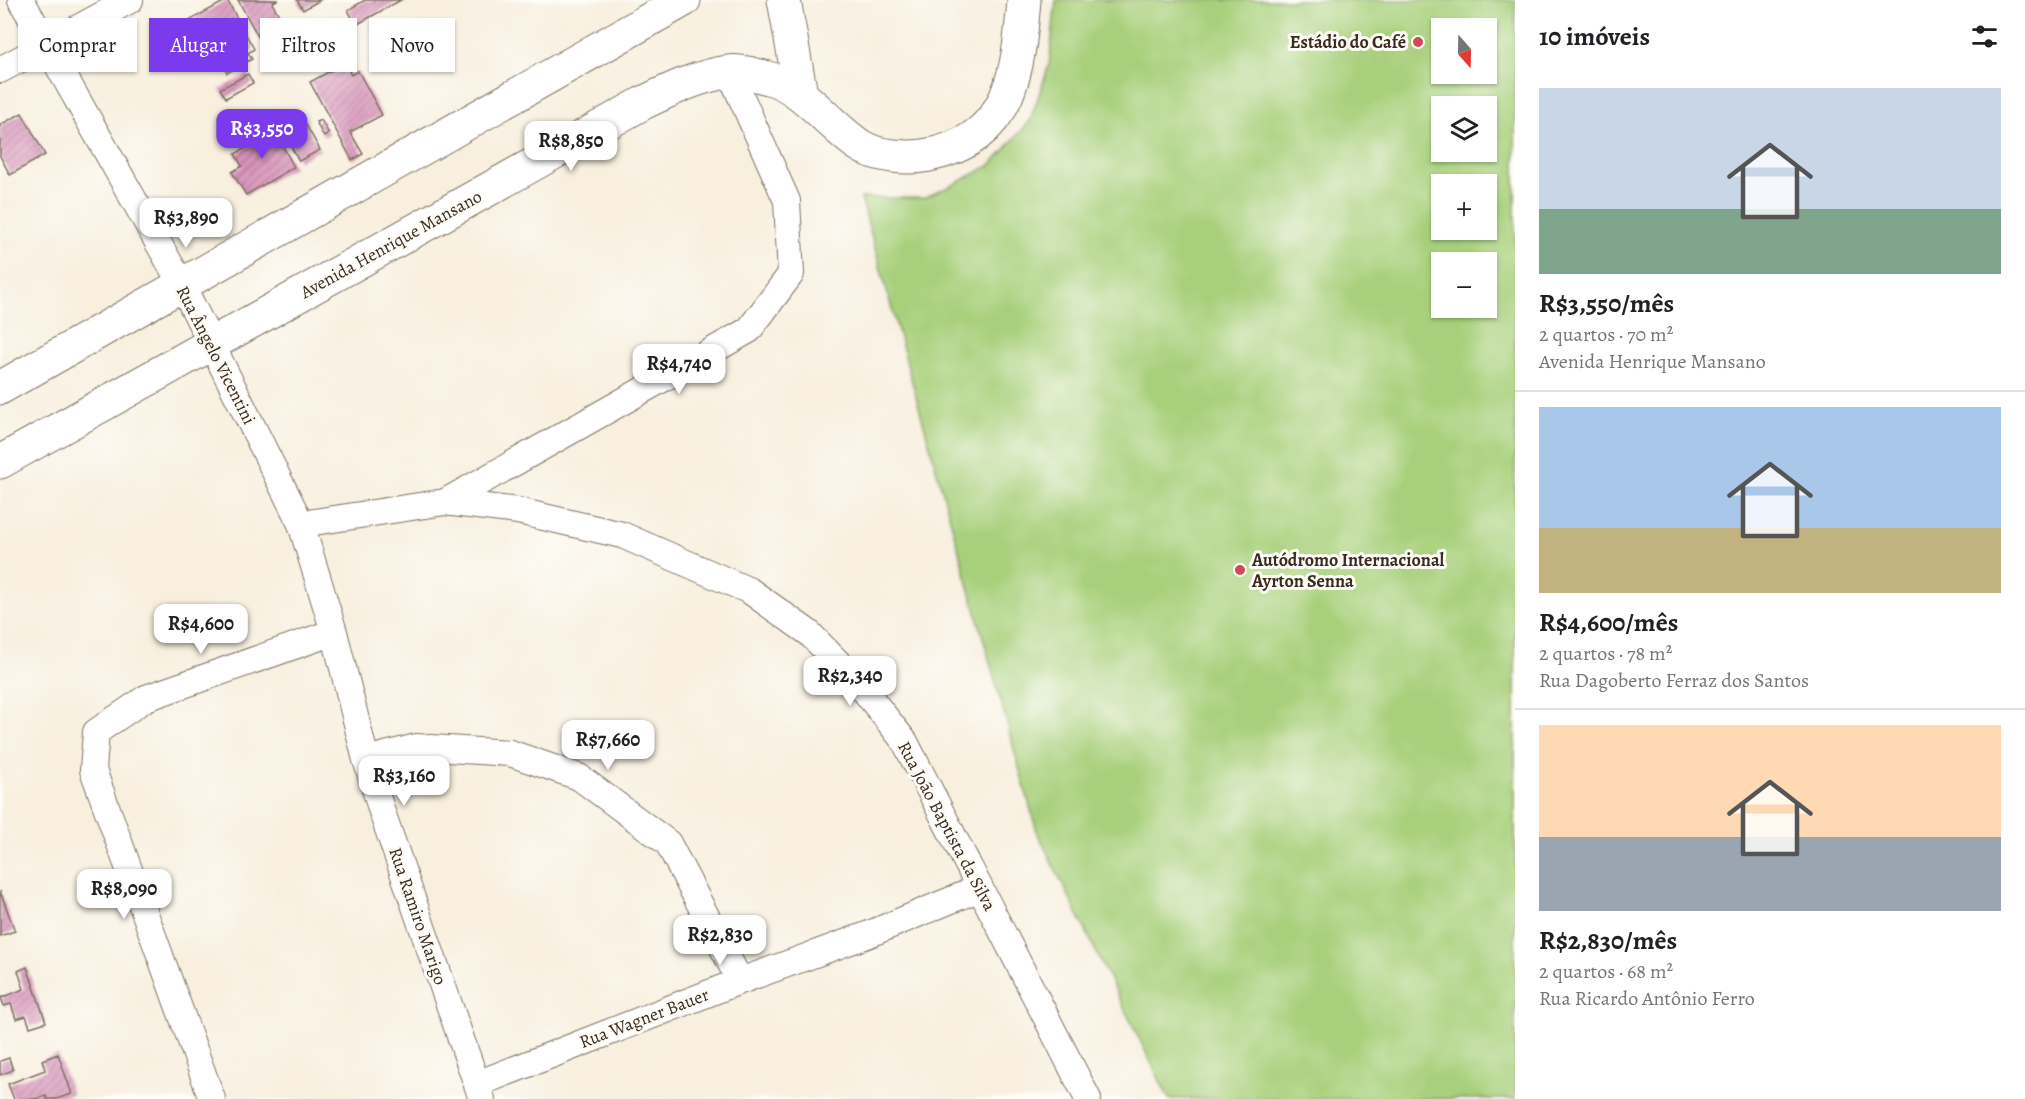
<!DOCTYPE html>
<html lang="pt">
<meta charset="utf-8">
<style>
:root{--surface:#fff;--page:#f2f2f2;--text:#202124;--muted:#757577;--line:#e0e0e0;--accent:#7c3aed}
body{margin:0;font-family:Alegreya,serif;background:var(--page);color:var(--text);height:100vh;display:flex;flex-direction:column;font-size:22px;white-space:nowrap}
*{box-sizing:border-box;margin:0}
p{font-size:20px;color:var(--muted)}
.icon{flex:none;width:33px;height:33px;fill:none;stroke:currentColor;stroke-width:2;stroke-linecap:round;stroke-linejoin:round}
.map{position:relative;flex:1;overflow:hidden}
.details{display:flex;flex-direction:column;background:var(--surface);width:510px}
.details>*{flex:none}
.banner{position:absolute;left:18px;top:18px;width:570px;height:54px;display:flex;gap:12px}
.needle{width:39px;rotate:160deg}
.fabs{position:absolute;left:1431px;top:18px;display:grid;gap:12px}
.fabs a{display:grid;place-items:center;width:66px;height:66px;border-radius:0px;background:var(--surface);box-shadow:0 2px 4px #0004;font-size:30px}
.price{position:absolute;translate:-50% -51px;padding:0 14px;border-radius:12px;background:#fff;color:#222;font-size:20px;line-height:39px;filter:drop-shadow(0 2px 3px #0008)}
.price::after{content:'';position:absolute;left:50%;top:36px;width:18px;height:14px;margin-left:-9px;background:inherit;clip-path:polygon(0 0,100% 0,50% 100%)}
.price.on{background:var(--accent);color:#fff}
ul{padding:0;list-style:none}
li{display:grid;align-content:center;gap:12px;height:318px;padding:0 24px}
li+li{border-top:2px solid var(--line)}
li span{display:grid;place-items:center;height:186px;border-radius:0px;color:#555}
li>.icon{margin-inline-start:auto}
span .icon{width:108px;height:108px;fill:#fffc;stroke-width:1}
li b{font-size:26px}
h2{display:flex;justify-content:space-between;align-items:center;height:72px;padding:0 24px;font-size:26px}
.tag{padding:0 21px;border-radius:0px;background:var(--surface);box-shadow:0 2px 4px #0004;font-size:21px;line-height:54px}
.tag.on{background:var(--accent);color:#fff}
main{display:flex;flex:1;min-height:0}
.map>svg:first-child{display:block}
.pitch{fill:#a8d07b;stroke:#727d4c;stroke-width:1.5;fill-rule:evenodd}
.building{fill:url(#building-hatch)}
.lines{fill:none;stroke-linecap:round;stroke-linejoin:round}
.minor-casing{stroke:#7d6f61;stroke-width:28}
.tertiary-casing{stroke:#7d6f61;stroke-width:35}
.minor{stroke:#fff;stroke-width:26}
.tertiary{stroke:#fff;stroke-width:33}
.poi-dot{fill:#d1495b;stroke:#fdfcf7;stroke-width:2}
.labels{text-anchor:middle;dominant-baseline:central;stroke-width:6;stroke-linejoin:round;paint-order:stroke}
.poi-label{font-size:18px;font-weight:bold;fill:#3b2a1e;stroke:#fdfcf7;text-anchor:end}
.street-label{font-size:18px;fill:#3b2a1e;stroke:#fdfcf7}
</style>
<main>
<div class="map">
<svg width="1515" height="1099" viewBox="0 0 1515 1099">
<defs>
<pattern id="building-hatch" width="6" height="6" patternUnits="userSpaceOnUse" patternTransform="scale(1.5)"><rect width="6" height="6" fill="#d792b9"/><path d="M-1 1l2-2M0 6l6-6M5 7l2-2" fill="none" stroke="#b07796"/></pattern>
</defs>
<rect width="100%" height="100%" fill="#fdfcf7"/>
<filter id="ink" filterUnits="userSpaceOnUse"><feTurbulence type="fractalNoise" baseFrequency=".0167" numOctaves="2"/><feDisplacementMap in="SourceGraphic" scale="12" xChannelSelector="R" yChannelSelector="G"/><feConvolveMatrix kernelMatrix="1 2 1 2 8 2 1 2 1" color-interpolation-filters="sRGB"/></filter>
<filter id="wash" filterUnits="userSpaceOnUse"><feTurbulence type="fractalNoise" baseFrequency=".008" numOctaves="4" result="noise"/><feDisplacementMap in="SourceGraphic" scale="24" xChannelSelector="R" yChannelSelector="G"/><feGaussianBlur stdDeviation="1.35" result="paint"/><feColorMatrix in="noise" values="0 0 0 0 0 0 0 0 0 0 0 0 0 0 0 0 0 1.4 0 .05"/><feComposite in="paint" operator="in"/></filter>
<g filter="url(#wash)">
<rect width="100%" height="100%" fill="#f8efde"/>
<path class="pitch" d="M1056 0H1515V1099H1169L1037 832 861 198H924L955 184 991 165 1030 121 1049 65ZM1442 28H1486V74H1442ZM1442 106H1486V152H1442ZM1442 184H1486V230H1442ZM1442 262H1486V308H1442Z"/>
<g id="blocks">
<path class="building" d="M227 0 254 49 248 53 252 59 227 73 207 37 196 43 185 23Z
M238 0H277L272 3 285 26 260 40Z
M297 0H320L303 10Z
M365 0H401L356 25 348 10Z
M345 63 351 75 358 71 382 115 350 132 363 154 352 160 310 82Z
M248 74 253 83 226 98 220 89Z
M22 113 45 155 10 175 0 156V125Z
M268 119 294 167 246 195 232 172 242 166 235 154 262 139 255 126Z
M321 120 329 134 324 137 316 122Z
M305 123 320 150 299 161 284 134Z
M0 891 15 931 0 936Z
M27 967 46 1022 30 1027 26 1016 16 1019 11 1004 4 1006 1 998 24 989 18 971Z
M58 1054 72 1094 56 1099H47L46 1096 37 1099H14L8 1084 45 1070 42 1060Z
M9 1058 13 1070 0 1075V1061Z"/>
</g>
</g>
<g filter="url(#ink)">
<use href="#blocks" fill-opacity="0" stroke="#7d6f61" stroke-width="1.5"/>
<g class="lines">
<defs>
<path id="minor" d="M21 0 182 285 301 524 334 632 366 760 382 812 482 1099
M0 70 130 0
M445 502 518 511 622 535 750 591 809 633 860 685 905 742 1088 1099
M301 524 445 502 749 330 791 274 787 201 730 72
M366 760 416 747 510 753 579 777 668 843 740 981
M477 1084 740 981 867 935 980 888
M212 1099 93 770 96 732 146 698 334 632"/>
<path id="tertiary" d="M784 0 801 94
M0 388 684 0
M0 462 643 103C670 90 698 76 728 72 740 70 757 75 768 78 801 85 830 126 859 145 876 157 909 159 929 155 1012 138 1018 72 1024 0"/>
</defs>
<use href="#minor" class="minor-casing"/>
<use href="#tertiary" class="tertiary-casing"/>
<use href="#minor" class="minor"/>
<use href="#tertiary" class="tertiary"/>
</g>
</g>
<g class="poi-dot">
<circle cx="1418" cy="42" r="6"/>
<circle cx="1240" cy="570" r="6"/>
</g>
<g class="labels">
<g class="poi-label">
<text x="1406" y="42">Estádio do Café</text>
<text x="1252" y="560" text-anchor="start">Autódromo Internacional<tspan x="1252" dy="21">Ayrton Senna</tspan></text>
</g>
<g class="street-label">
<text transform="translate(391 244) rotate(-29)">Avenida Henrique Mansano</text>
<text transform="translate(216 355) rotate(63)">Rua Ângelo Vicentini</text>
<text transform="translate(947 826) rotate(62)">Rua João Baptista da Silva</text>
<text transform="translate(418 916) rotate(71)">Rua Ramiro Marigo</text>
<text transform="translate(644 1018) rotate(-21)">Rua Wagner Bauer</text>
</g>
</g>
</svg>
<div class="fabs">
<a><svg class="needle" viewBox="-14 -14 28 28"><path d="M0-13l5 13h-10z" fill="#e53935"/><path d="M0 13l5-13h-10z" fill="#757577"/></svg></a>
<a><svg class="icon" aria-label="layers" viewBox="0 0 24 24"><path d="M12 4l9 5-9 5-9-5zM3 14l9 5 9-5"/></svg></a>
<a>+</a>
<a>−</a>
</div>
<b class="price on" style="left:262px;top:160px">R$3,550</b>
<b class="price" style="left:571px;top:172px">R$8,850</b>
<b class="price" style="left:186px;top:249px">R$3,890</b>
<b class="price" style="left:679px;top:395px">R$4,740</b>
<b class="price" style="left:201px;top:655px">R$4,600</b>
<b class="price" style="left:850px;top:707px">R$2,340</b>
<b class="price" style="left:608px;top:771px">R$7,660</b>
<b class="price" style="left:404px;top:807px">R$3,160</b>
<b class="price" style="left:124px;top:920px">R$8,090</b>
<b class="price" style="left:720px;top:966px">R$2,830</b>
<div class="banner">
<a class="tag">Comprar</a>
<a class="tag on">Alugar</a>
<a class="tag">Filtros</a>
<a class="tag">Novo</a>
</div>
</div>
<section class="details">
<h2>10 imóveis<svg class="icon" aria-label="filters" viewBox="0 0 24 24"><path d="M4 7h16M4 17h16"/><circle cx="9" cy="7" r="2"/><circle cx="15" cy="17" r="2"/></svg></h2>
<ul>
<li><span style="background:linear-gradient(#c9d6e8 65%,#7fa58c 0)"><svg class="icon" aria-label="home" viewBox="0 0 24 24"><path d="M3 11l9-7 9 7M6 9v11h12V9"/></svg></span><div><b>R$3,550/mês</b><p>2 quartos · 70 m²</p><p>Avenida Henrique Mansano</p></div></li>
<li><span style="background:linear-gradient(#a9c7e8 65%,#c2b280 0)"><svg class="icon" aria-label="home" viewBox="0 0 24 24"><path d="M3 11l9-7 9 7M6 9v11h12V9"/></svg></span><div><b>R$4,600/mês</b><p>2 quartos · 78 m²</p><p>Rua Dagoberto Ferraz dos Santos</p></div></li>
<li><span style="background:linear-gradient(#ffd9b3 60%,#9aa5b1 0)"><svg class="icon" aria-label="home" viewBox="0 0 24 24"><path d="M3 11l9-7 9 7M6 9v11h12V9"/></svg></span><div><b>R$2,830/mês</b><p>2 quartos · 68 m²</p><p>Rua Ricardo Antônio Ferro</p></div></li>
</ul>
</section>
</main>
